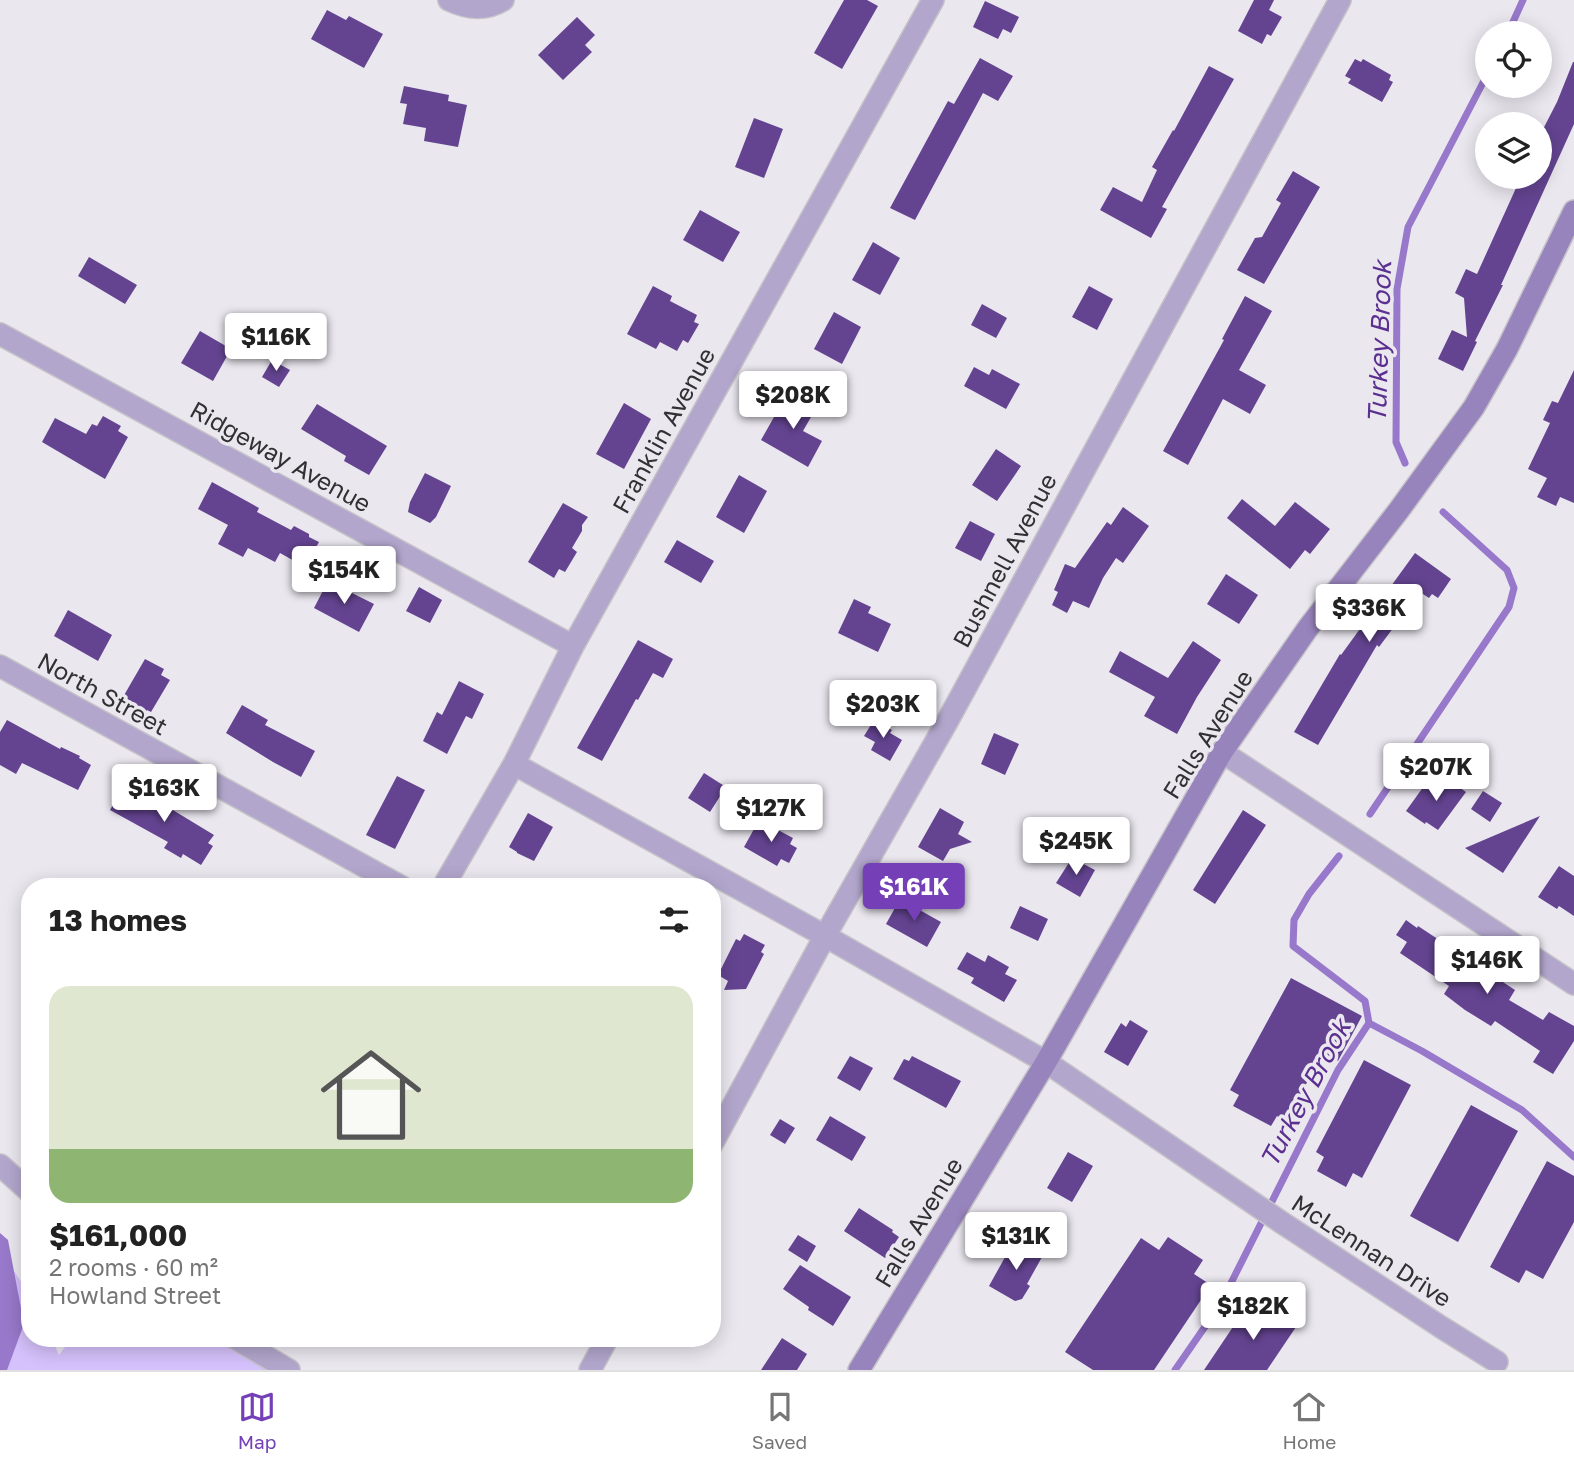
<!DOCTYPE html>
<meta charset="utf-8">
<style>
:root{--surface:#fff;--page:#f6f6f6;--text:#222;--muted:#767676;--line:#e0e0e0;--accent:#7540b7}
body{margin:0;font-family:"Golos Text",sans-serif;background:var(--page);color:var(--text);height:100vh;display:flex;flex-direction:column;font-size:26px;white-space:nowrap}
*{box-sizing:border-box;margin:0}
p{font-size:23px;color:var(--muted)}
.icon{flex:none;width:38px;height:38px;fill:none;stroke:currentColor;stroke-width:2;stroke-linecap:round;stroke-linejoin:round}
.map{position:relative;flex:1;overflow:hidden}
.details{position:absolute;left:21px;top:878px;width:700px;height:469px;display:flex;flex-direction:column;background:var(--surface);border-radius:28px;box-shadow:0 4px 18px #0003}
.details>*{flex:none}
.controls{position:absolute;left:1475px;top:21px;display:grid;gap:14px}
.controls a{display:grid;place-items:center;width:77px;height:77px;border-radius:50%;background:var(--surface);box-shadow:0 4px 18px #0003;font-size:35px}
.price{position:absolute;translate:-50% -60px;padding:0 16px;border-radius:7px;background:#fff;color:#222;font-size:23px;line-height:46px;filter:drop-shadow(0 2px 4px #0008)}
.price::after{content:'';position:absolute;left:50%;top:42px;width:21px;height:16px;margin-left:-10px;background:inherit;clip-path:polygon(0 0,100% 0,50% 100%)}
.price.on{background:var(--accent);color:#fff}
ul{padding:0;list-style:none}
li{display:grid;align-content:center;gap:14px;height:371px;padding:0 28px}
li span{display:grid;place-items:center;height:217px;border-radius:21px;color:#555}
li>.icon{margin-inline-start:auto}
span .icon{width:126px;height:126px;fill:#fffc;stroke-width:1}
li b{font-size:30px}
h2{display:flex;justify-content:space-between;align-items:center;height:84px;padding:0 28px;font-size:30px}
.tabs{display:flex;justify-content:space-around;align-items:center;height:98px;border-top:2px solid var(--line);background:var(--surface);font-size:19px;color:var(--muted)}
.tabs a{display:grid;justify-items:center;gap:4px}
.tabs .on{color:var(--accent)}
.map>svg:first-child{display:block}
.green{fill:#d5c1fb}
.water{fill:#9778ca}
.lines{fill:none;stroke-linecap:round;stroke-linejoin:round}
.stream{stroke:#9778ca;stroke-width:7}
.building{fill:#644491}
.street-casing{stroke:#c5c2c9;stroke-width:24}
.secondary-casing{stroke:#c5c2c9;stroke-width:24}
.street{stroke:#b2a6cc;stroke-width:21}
.secondary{stroke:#9884bc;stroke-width:21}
.labels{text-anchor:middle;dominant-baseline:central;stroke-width:7;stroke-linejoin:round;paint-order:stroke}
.street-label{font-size:24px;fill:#313033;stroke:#eae7ef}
.water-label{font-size:26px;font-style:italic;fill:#5b2f90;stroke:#eae7ef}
</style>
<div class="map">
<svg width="1574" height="1370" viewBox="0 0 1574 1370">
<rect width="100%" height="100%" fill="#eae7ef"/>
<path class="green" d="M0 1253 10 1265 30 1295V1339H52L59 1355 71 1339H229L276 1370H0Z"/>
<path class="water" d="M0 1233 8 1240 24 1324 7 1370H0Z"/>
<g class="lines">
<path class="stream" d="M1508 33 1523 0
M1405 463 1396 442 1397 289 1408 227 1488 73
M1370 814 1509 607 1514 588 1507 570 1443 512
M1369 1023 1422 1051 1522 1110 1574 1157
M1175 1370 1220 1305 1338 1070 1369 1023 1365 1001 1293 946 1294 920 1309 894 1339 856"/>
</g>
<path class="building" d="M844 0H867L878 6 842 69 814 53Z
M1254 0H1274L1269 10 1282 17 1271 36 1267 34 1262 44 1238 31Z
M985 1 1019 17 1011 33 1003 29 998 39 973 27Z
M327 10 346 20 349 16 383 34 364 68 311 39Z
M577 17 595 35 585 45 592 52 563 80 538 55Z
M980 58 1013 76 998 101 983 93 915 220 890 208 948 101 954 104Z
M1355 59 1361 62 1363 59 1391 75 1389 80 1393 82 1382 102 1348 83 1351 79 1345 76Z
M1573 62H1574V124L1501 285H1503L1475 341 1477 342 1463 371 1438 359 1452 330 1467 337 1464 298 1455 293 1466 269 1477 274 1521 177H1540V135L1557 102Z
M1209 66 1234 79 1162 207 1167 209 1151 238 1100 210 1113 187 1142 202 1157 170 1152 167 1173 130 1174 131Z
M404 86 449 95 448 101 467 105 458 147 424 141 426 128 403 124 407 104 400 103Z
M754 118 783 129 764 178 735 167Z
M1293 171 1320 187 1264 284 1237 270 1255 238 1262 237 1281 203 1276 200Z
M700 210 740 232 723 262 683 240Z
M873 242 900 258 880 295 852 280Z
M89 257 137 285 125 304 78 276Z
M653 286 672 296 670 301 697 315 694 322 699 324 688 343 683 340 677 351 660 342 656 349 627 334Z
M1089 286 1113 299 1097 330 1072 317Z
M1245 296 1272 311 1239 370 1266 385 1250 414 1223 399 1188 465 1163 451 1224 340 1222 339Z
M982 304 1007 318 996 338 971 325Z
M834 312 861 327 842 364 814 349Z
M200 331 231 349 213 381 181 363Z
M272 360 290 370 279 387 262 377Z
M974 367 989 375 992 369 1020 384 1006 409 964 386Z
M1574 370V503L1560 497 1556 506 1537 497 1547 478 1528 469 1550 423 1543 420 1552 401 1558 403Z
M787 394 815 410 803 431 822 441 808 467 761 440Z
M624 403 651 419 624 469 596 454Z
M317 404 387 446 369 475 344 461 346 456 301 429Z
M103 416 121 426 118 431 128 437 105 479 42 442 55 418 86 434 92 424 97 426Z
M996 449 1021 466 997 501 972 485Z
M425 473 451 486 436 517 430 523 408 512 410 502Z
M739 475 767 491 744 533 716 517Z
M212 482 259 508 257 512 291 530 294 526 309 534V537L319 542 305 567 280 553 275 562 248 548 243 557 218 544 228 525 198 509Z
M1242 499 1275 526 1295 502 1330 529 1310 554 1305 550 1290 569 1227 518Z
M563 503 588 517 582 525V531L572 548 577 552 565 572 559 569 554 578 528 562Z
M1123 507 1149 526 1123 563 1116 558 1103 578 1089 608 1073 601 1067 613 1052 605 1058 592 1054 590 1065 564 1075 568 1107 522 1111 525Z
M970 521 995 534 981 561 955 548Z
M677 540 714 561 701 583 664 562Z
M1415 553 1451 579 1438 598 1432 594 1429 598 1420 592 1379 647 1377 645 1318 745 1294 732 1340 654 1341 655Z
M1226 574 1258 595 1239 624 1207 604Z
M328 581 374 604 359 632 314 608Z
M419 587 442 600 430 623 406 611Z
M854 599 871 607 868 613 891 624 878 652 838 633Z
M68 610 112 635 98 661 54 636Z
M638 640 673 659 663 678 653 673 638 700 636 699 602 761 577 748Z
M1193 641 1221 660 1197 697 1177 734 1144 716 1155 697 1109 672 1120 651 1168 678Z
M145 659 164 669 161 675 170 680 151 712 147 710 143 715 125 705 128 699 123 697Z
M459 681 484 694 472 719 466 716 447 754 423 741 437 712 442 715Z
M242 705 268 720 265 725 315 751 301 777 273 762 226 733Z
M7 720 60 749 61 747 80 756 79 758 91 765 78 790 22 763 16 774 0 765V732Z
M874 720 892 730 890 733 902 740 890 761 871 750 875 742 864 736Z
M994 733 1019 744 1005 775 981 764Z
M704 773 726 787 710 812 688 798Z
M397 776 425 790 395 849 366 835Z
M1429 779 1442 789 1449 780 1466 792 1438 830 1426 822 1425 824 1406 811Z
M125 783 158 801 214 835 208 843 213 846 201 865 183 854 181 858 164 848 168 842 110 810Z
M1483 791 1502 803 1490 822 1471 809Z
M940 808 964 822 958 834 972 842 950 849 943 861 918 847Z
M1243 810 1266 825 1215 904 1193 890Z
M528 813 553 827 534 861 517 853V852L509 847Z
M1540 816 1503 873 1465 848Z
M759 820 793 838 790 844 797 848 789 863 781 859 777 866 744 847Z
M1072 858 1095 870 1080 897 1056 883Z
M1559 866 1574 876V916L1559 906 1557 909 1538 897Z
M900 899 941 922 927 947 886 924Z
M1020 906 1048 919 1038 941 1010 928Z
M1406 920 1417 928 1418 926 1515 990 1509 1000 1543 1020 1549 1012 1574 1026V1041L1553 1074 1533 1062 1540 1051 1495 1021 1491 1026 1465 1010 1444 994 1449 986 1400 953 1407 942 1396 935Z
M744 934 765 945 761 952 764 954 746 989 724 990 728 981 718 975 736 939 740 941Z
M967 952 985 962 988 955 1009 967 1005 974 1017 980 1004 1002 971 983 974 978 957 969Z
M1291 978 1362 1016 1338 1061 1323 1053 1286 1121 1277 1116 1271 1126 1233 1106 1239 1095 1230 1090Z
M1130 1020 1148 1031 1128 1066 1104 1052 1121 1023 1126 1027Z
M850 1056 873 1068 860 1091 837 1078Z
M912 1056 961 1081 946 1108 893 1079 904 1059 909 1061Z
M1364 1060 1411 1085 1362 1178 1353 1173 1346 1187 1317 1171 1324 1157 1316 1152Z
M1471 1105 1518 1131 1458 1242 1410 1216Z
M830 1116 866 1137 852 1161 816 1140Z
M780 1119 795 1128 785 1144 770 1135Z
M1068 1152 1093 1166 1072 1202 1047 1188Z
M1547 1161 1574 1176V1222L1543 1279 1526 1270 1519 1283 1490 1267Z
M859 1208 893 1230 892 1232 899 1237 885 1258 844 1231Z
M798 1235 816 1246 807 1262 788 1250Z
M1168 1237 1203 1260 1194 1274 1211 1285 1154 1370H1093L1065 1352 1141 1238 1159 1250Z
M1014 1241 1042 1257 1027 1284 1030 1286 1022 1299 1015 1301 989 1286Z
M800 1265 851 1297 833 1326 808 1310 809 1307 783 1289Z
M1272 1307 1298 1324 1267 1370H1204L1245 1309 1263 1320Z
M782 1338 807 1354 797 1370H761Z"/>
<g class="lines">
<defs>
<path id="street" d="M449 0C468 9 485 11 503 0
M0 334 573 646
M0 666 402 887
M1222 752 1574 984
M514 764 825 936 1046 1062 1281 1222 1441 1327 1497 1362
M443 887 514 764 573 646 933 0
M712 1144 825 936 948 720 1340 0
M0 1165 30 1192
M236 1339 289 1370
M590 1370 607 1339"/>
<path id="secondary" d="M859 1370 1046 1062 1222 752 1308 628 1399 510 1474 407 1507 349 1574 211"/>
</defs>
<use href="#street" class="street-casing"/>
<use href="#secondary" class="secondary-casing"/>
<use href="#street" class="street"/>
<use href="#secondary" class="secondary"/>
</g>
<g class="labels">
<g class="street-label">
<text transform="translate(663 430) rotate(-61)">Franklin Avenue</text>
<text transform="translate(281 456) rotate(29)">Ridgeway Avenue</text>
<text transform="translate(1004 560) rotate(-62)">Bushnell Avenue</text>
<text transform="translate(103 693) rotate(29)">North Street</text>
<text transform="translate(1207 734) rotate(-58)">Falls Avenue</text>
<text transform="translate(918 1222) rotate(-59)">Falls Avenue</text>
<text transform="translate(1372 1250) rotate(33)">McLennan Drive</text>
</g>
<g class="water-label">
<text transform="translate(1379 342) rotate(-88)">Turkey Brook</text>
<text transform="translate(1305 1093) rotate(-62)">Turkey Brook</text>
</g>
</g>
</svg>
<div class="controls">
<a><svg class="icon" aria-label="locate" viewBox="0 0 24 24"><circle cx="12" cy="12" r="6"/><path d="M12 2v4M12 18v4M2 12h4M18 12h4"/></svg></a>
<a><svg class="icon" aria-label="layers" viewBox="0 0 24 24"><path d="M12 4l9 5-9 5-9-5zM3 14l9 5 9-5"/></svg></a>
</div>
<b class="price" style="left:276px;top:373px">$116K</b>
<b class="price" style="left:793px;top:431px">$208K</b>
<b class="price" style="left:344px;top:606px">$154K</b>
<b class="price" style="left:1369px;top:644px">$336K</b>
<b class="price" style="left:883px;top:740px">$203K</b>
<b class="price" style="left:1436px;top:803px">$207K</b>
<b class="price" style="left:164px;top:824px">$163K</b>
<b class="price" style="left:771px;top:844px">$127K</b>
<b class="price" style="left:1076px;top:877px">$245K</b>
<b class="price on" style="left:914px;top:923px">$161K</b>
<b class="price" style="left:1487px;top:996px">$146K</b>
<b class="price" style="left:1016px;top:1272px">$131K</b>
<b class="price" style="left:1253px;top:1342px">$182K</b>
<section class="details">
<h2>13 homes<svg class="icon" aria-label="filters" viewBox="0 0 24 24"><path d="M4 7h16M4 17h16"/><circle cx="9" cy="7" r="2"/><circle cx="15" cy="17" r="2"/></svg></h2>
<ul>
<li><span style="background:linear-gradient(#dfe7d0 75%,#8fb573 0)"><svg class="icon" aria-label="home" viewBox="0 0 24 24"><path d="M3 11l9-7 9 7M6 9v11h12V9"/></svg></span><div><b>$161,000</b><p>2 rooms · 60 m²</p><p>Howland Street</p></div></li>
</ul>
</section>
</div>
<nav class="tabs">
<a class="on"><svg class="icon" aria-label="map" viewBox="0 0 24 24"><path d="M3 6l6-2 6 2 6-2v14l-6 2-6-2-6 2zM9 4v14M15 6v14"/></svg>Map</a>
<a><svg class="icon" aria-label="saved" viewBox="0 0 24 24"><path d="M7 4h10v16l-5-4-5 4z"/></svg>Saved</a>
<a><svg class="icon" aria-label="home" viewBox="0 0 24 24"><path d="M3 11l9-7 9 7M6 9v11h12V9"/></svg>Home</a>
</nav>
